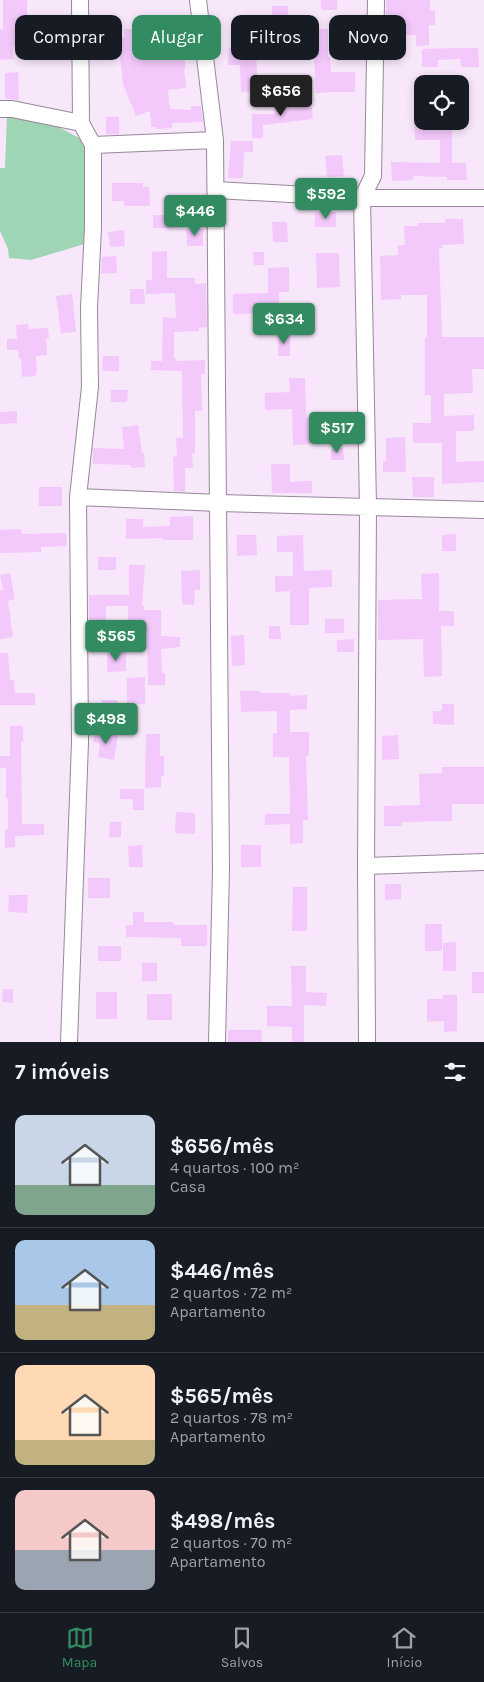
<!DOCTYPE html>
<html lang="pt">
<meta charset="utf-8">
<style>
:root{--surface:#171b24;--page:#20242c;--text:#f1f3f6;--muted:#9ea1a6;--line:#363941;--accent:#338c61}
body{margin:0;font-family:Karla,sans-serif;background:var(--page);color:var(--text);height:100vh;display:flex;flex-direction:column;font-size:19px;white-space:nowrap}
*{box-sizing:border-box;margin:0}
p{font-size:16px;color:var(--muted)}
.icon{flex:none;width:28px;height:28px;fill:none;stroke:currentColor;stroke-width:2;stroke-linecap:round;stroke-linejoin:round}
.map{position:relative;height:1042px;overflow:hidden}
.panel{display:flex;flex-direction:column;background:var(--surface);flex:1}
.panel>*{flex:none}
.top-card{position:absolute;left:15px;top:15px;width:455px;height:45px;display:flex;gap:10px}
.tools{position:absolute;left:414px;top:75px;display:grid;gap:10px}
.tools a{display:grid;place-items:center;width:55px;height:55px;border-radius:10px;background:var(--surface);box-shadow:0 2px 8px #0003;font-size:25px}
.price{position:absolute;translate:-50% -42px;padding:0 11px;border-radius:5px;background:var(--accent);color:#fff;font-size:16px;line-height:32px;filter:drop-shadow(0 1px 2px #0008)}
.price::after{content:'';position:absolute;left:50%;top:30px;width:15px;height:11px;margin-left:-8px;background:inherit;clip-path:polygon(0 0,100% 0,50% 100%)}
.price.selected{background:#222;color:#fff}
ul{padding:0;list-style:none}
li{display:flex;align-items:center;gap:15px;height:125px;padding:0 15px}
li+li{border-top:1px solid var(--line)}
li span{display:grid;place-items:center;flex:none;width:140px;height:100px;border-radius:10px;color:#555}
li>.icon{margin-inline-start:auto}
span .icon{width:60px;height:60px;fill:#fffc;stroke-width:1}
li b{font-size:21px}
h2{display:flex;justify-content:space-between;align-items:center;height:60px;padding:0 15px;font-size:21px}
.pill{padding:0 18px;border-radius:10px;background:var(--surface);box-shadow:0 2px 8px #0003;font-size:18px;line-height:45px}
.pill.selected{background:var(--accent);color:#fff}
.menu{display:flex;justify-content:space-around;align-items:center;height:70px;border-top:1px solid var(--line);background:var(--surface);font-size:14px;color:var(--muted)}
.menu a{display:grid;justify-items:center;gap:2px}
.menu .selected{color:var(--accent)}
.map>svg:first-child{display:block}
.green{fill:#9dd5b5}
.building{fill:#f3c8fb}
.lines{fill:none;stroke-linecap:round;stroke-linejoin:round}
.street-casing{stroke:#97879a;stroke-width:18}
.street{stroke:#fff;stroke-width:16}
</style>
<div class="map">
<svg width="484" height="1042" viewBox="0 0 484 1042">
<rect width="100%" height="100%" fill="#f8e7fb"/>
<path class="green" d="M7 115 51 123 83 140 88 152V243L31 260 9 258 8 249 0 231V168H5Z"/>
<path class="building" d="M3 0H27V28H32V47H13V59L0 60V29H3Z
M321 0H337V10H321Z
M386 0H430V11H435V25H429V45L416 46V35H389L388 14H386Z
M272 6H288V20H272Z
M153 28 154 45 185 44V70H184L186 88 168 90 170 109 191 110V106H201L203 122 172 123V128L156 129V127H151L150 111 136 116 123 84 120 56 98 57 97 38 125 37 124 29Z
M317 29H328V57H330L331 72H355V92H332L316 93 314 58H316Z
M275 34 277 52 256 54 258 91 241 92 240 65H228L229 48 255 49 254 36Z
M455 48H478L479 67H461L460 59 438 60V67H422V49Z
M18 72 19 100 5 99V73Z
M311 102 313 119 263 125V138H252V114H275L274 107Z
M106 117H119V134H106Z
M414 123H436V126H452V163H466L467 180H447V177L413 176 414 180 392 181 391 162 440 163V140H415Z
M231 141H253V152H244L243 178H228Z
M342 155 344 176 327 177 325 156Z
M112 183H143V187H149L150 206H124V201H112Z
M336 212V227H315V213Z
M153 215H173V228H153Z
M445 219H463L464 244 442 245V248L439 249 442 337H484V369H472L473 393 444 394V416L474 415V431H456V462L484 461V482L442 484V443H413V423H431V395H425V337H427V295H401V299L381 300 380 256 398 255V245H405L404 226H418V223H445Z
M272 222H287L288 242H273Z
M186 229H203V246H187Z
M124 230 125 246 110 247 108 232Z
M167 251V278H195V284L206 283 207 327 199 328V331L174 332V359H176V361L205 360V374H201L202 411H195V453H192L193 468H185V492L174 491 173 457 177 456 176 438H183L182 371 151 370V361H162L163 317 176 318 175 293 146 294V280H152V252Z
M253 252H264V265H254Z
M316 253H339L340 287 317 288Z
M116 256 117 273 101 274 102 257Z
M289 267V292H279V313L233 314V294L268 293V268Z
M130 289H144L145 304H130Z
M72 294 76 332 61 333 56 296Z
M28 324 29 329 48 328 49 338 46 339 47 355 36 356 37 372H36V376L22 377 21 358H19L18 350H7V339H17L16 325Z
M290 334V356H278V335Z
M103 356H119V371H102Z
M289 378H305L306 418H310L311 444 293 445 292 409 265 410V393L290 392Z
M111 390H128L127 402H111Z
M17 411V423L0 424V412Z
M138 425 142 453H144L145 467 131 468V465L93 464V448L124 449 122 427Z
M405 437 406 472H383V461H386V438Z
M343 448 344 460H331V449Z
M271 464H290V482L312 481V493H272Z
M412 477H434V497H413Z
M39 487H62V506H39Z
M193 516V540H163V538L126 539V519H143V527L170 526V517Z
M21 529 22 534 66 533 67 546 41 547V552L0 553V530Z
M456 534V551H442V535Z
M237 535H256L257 555 237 556Z
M303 535 304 571 332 570V587L309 588V625H290V591L275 592V576H293V552H277V536Z
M98 557H116V570H98Z
M129 565H145L142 606H144V610H161V636L180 637V647L161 649 162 673H165V685H148L147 631H145V627H128V606H106V636H89V595H129Z
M200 570V590H195L194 605 182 604 181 571Z
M10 573 15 599 8 601 13 637 0 639V590H3L0 575Z
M439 573V611H454V626H441L442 676 424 677 423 639 378 640V600L422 599 421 574Z
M325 619H344V633H325Z
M269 626H280L281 639H269Z
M244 635 245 665 232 666 231 636Z
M354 639V652H337V640Z
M126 652V671L107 672V653Z
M0 653H8L10 680H14L15 693H35V705H0Z
M145 677V704H127V678Z
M240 691H260V693H290V696L307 695V709L290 710V732H309V756H306L308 820H303V843L290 844V824L265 825V814H290L289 757H273V733H277V711L241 712Z
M102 700H118V712H102Z
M442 704H454V725L433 724V711H442Z
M10 726H23V742H21L22 824H44V835L15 836V847L5 848V829H8V799H6V768H0V756H10Z
M95 731 118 735 114 760 98 757 100 744 93 742Z
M146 734H160V756H164V776H161V787L145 788Z
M398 735 399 759 382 760V736Z
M442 767H484V804H452V821L401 822 402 826H384V806L420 805 419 774 442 773Z
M120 789H144V810H133V799H120Z
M176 812 195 813V834L175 833Z
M110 822H121V837H109Z
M142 845 143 867H129L128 846Z
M241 845H261V867H241Z
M88 878H110V898H88Z
M385 884H401V899L385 900Z
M293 887H307V931H292Z
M9 895H28L27 913 8 912Z
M133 912H144V922H173V925H207V946H181V938L126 937V925H133Z
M425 924H442V951H425Z
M456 942V971H443V943Z
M98 946H121V961H98Z
M142 963H157V981H142Z
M291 966H306V992L327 993 326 1006 304 1005V1042H292V1027L267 1026V1006H292Z
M472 972H484V993H472Z
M3 989H13V1003L2 1002Z
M96 992H117V1019H96Z
M147 994H172V1020H147Z
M443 995H457V1031L444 1032V1021L427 1022V999H443Z
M228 1030H261L262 1042H228Z"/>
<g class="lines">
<defs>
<path id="street" d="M80 0 81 123
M198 0 215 140 221 870 217 1042
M0 109H12L81 123 93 145 215 140
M216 190 362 198H484
M78 497 219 503 484 510
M366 866 484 862
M69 1042 80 742 78 497 90 387 89 308 93 228V145
M367 1042 366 866 368 506 362 198 373 176 376 0"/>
</defs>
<use href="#street" class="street-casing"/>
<use href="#street" class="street"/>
</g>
</svg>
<div class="tools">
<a><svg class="icon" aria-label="locate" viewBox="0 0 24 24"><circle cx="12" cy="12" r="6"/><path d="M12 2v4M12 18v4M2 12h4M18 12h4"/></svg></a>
</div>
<b class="price selected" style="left:281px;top:117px">$656</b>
<b class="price" style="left:326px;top:220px">$592</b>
<b class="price" style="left:195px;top:237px">$446</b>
<b class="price" style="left:284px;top:345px">$634</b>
<b class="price" style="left:337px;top:454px">$517</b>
<b class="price" style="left:116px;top:662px">$565</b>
<b class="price" style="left:106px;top:745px">$498</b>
<div class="top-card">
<a class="pill">Comprar</a>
<a class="pill selected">Alugar</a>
<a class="pill">Filtros</a>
<a class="pill">Novo</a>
</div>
</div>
<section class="panel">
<h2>7 imóveis<svg class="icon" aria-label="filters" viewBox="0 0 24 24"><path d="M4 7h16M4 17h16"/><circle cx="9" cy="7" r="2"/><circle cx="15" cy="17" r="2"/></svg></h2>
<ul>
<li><span style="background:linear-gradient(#c9d6e8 70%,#7fa58c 0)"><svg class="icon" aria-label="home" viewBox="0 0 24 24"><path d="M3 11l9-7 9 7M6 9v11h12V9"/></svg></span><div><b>$656/mês</b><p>4 quartos · 100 m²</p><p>Casa</p></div></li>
<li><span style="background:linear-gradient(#a9c7e8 65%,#c2b280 0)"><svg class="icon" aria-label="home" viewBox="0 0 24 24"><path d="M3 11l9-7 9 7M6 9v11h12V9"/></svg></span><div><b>$446/mês</b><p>2 quartos · 72 m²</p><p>Apartamento</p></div></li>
<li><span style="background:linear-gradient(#ffd9b3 75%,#c2b280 0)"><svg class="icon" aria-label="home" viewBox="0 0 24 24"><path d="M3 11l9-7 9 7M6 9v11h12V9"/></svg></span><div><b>$565/mês</b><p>2 quartos · 78 m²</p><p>Apartamento</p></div></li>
<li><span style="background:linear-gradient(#f6c9c9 60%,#9aa5b1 0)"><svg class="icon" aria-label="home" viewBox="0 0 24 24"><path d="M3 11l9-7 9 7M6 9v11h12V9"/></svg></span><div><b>$498/mês</b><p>2 quartos · 70 m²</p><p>Apartamento</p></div></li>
</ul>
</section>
<nav class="menu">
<a class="selected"><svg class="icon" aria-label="map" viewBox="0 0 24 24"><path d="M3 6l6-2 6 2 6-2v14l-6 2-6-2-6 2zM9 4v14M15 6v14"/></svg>Mapa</a>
<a><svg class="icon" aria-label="saved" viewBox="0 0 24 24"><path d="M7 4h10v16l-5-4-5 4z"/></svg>Salvos</a>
<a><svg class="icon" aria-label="home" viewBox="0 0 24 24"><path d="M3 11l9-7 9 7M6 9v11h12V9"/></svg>Início</a>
</nav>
